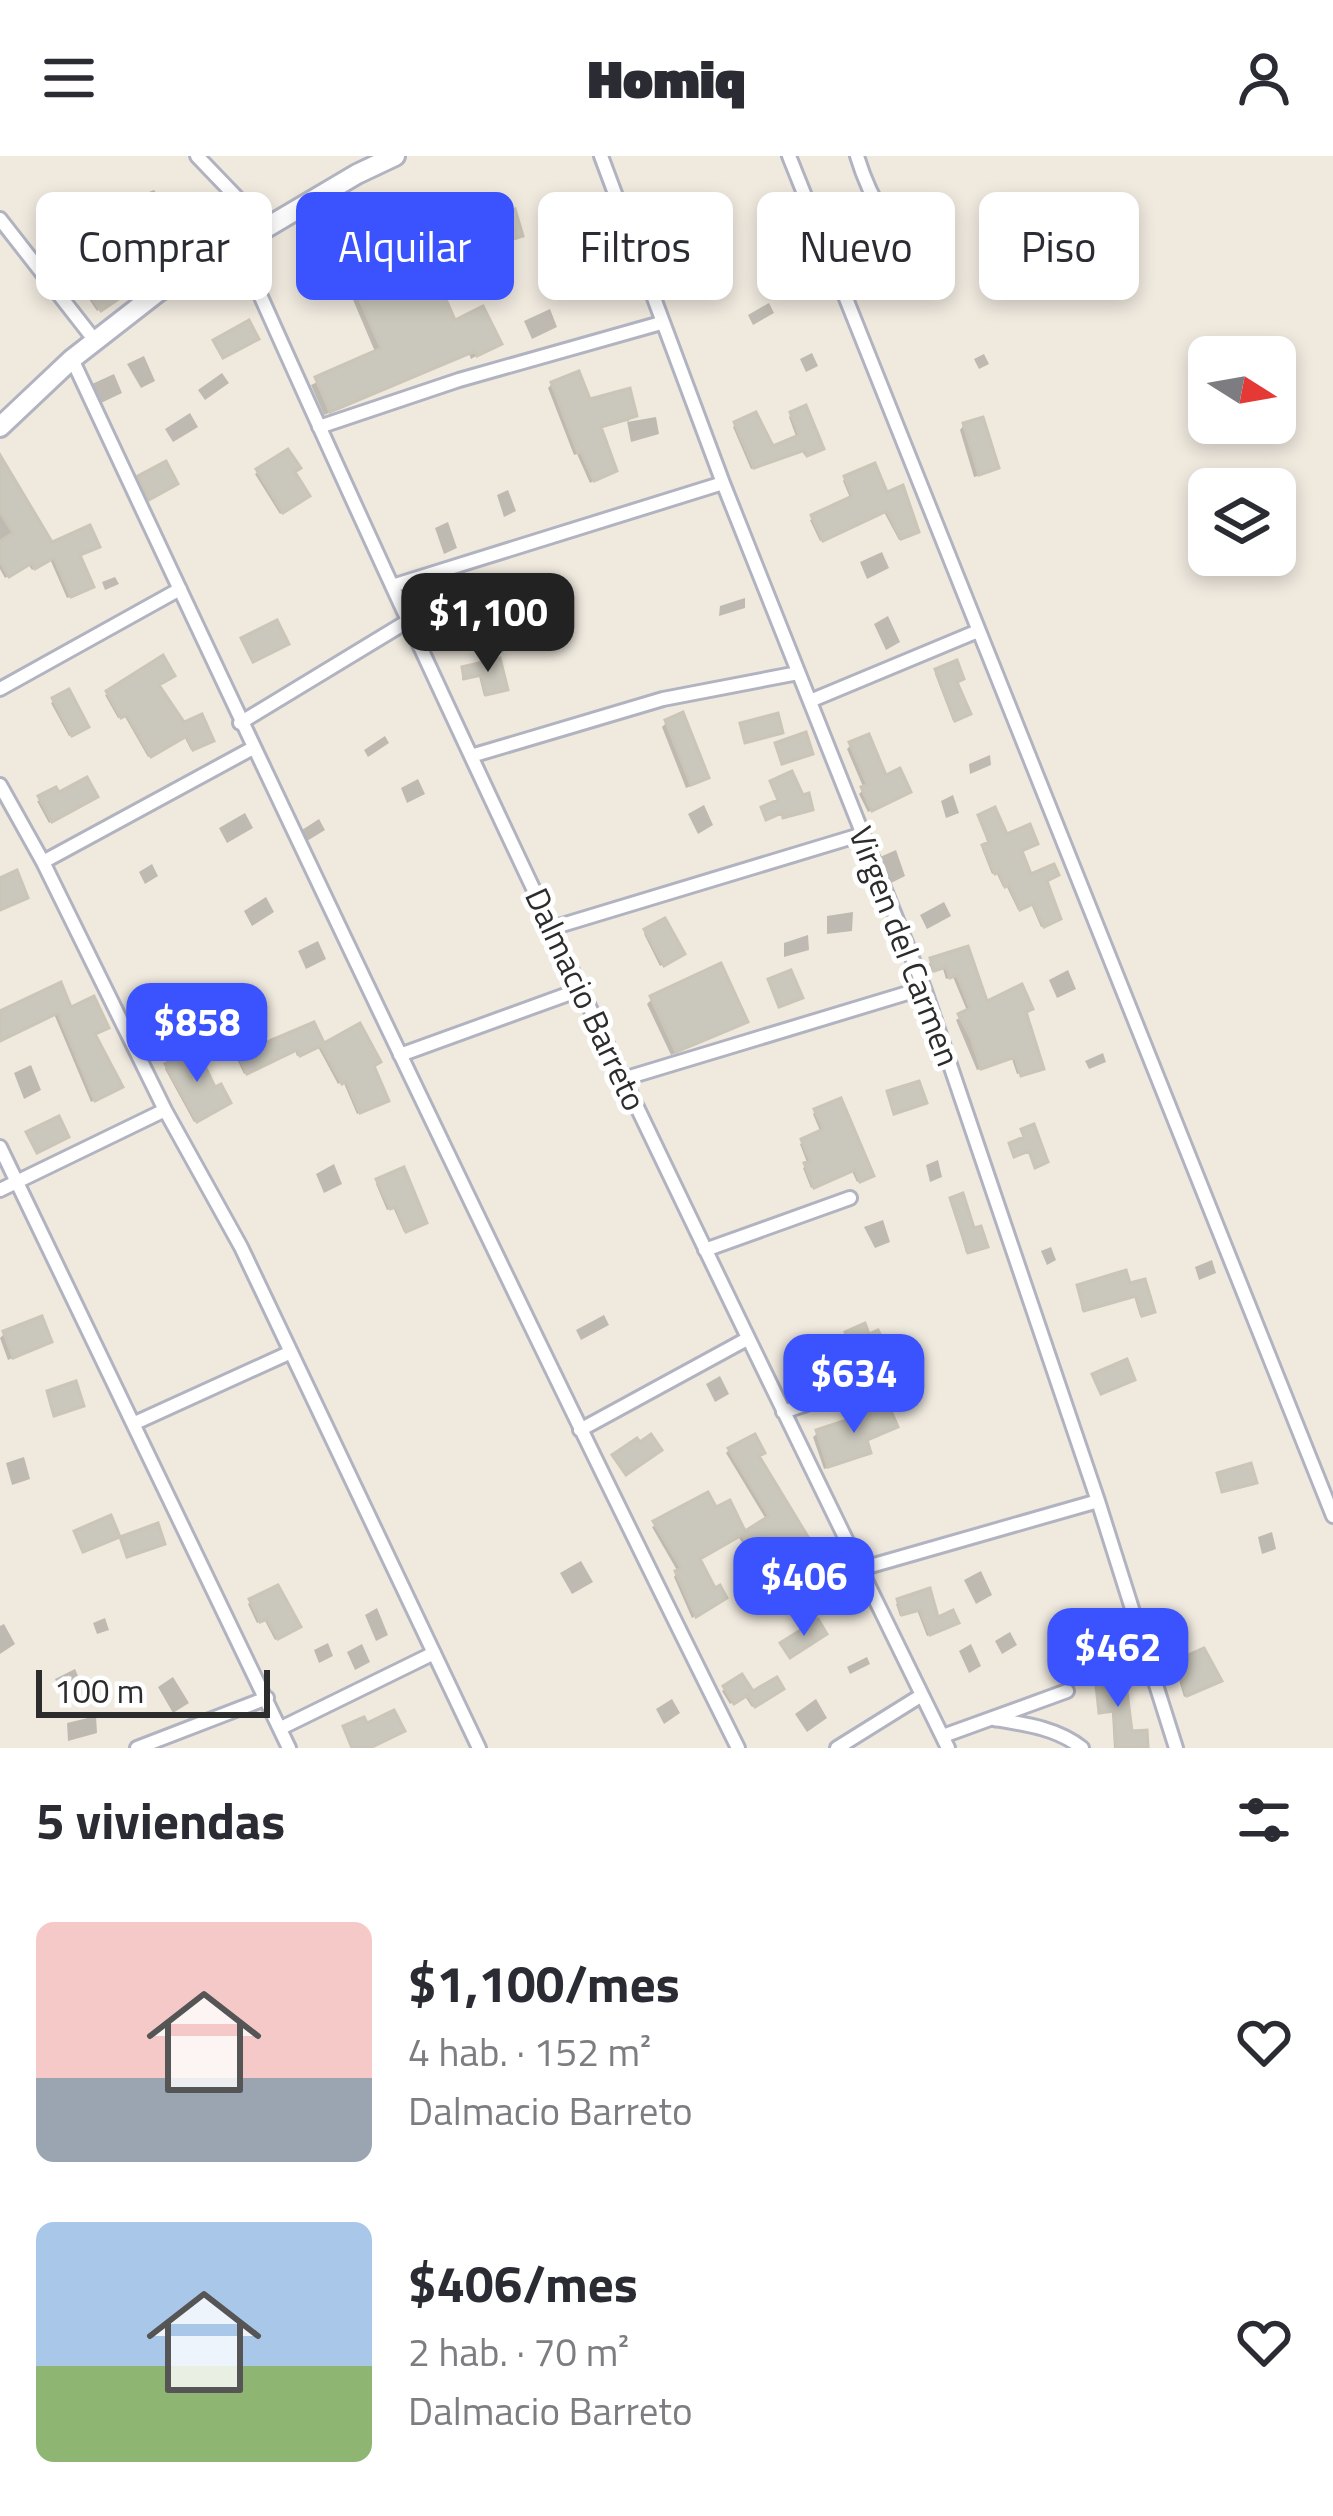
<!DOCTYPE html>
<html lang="es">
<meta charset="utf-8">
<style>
:root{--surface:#fff;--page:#f7f7f7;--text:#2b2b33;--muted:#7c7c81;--accent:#3b53ff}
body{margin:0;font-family:"Titillium Web",sans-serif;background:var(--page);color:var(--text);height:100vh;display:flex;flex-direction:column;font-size:45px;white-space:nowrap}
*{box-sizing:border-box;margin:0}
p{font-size:39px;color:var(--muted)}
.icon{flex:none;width:66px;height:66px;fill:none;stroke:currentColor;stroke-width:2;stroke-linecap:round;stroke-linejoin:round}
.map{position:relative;height:1592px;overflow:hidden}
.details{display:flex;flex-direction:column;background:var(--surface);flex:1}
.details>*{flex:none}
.hud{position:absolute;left:36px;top:36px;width:1263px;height:108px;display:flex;gap:24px}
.needle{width:78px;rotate:101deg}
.buttons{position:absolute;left:1188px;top:180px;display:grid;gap:24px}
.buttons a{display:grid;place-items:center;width:108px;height:108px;border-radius:18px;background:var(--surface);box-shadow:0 6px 18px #0003;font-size:60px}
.scale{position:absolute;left:36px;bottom:30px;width:234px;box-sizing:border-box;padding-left:12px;border:6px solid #2c2c2c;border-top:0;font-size:33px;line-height:42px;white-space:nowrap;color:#2c2c2c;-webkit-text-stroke:9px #fff;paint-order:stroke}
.price{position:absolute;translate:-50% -102px;padding:0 27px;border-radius:24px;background:var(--accent);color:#fff;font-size:39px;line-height:78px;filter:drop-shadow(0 3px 6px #0008)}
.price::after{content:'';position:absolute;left:50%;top:72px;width:36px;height:27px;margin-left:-18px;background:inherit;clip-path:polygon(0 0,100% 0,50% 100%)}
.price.active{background:#222;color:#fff}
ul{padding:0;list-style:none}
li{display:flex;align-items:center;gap:36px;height:300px;padding:0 36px}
li span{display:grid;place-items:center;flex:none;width:336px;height:240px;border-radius:18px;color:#555}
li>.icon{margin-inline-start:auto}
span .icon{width:144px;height:144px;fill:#fffc;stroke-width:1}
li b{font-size:51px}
h2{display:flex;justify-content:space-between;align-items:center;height:144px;padding:0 36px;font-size:51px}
.pill{padding:0 42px;border-radius:18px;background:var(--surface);box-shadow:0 6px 18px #0003;font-size:42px;line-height:108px}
.pill.active{background:var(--accent);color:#fff}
header{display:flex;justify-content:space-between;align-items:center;height:156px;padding:0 36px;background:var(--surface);font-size:54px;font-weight:800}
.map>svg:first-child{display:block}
.shadow{fill:#0003}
.building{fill:#cac7bc;stroke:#cbc5b7;stroke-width:3}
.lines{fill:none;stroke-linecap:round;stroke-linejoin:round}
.street-casing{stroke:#b2b3c1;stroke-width:18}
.secondary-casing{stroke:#b2b3c1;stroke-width:24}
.street{stroke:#fff;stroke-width:12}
.secondary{stroke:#fff;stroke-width:18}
.labels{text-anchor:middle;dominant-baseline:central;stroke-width:10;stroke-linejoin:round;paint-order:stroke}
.street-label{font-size:33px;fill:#2c2c2c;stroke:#fff}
</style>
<header><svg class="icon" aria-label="menu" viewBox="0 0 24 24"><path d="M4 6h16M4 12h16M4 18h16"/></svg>Homiq<svg class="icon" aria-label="person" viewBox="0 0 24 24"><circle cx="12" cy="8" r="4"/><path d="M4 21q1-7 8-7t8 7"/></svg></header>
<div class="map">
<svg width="1333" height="1592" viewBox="0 0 1333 1592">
<rect width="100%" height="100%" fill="#efe9de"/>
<path class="shadow" d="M154 34 160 42 151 49 144 38Z
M163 53 189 89 150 119 142 108 167 90 148 65Z
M115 66 106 120 119 139 97 155 83 134 94 125 75 96Z
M344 76 454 169 498 187 471 203 469 198 324 259 311 229 376 198 340 113 349 106 338 81Z
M769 147 774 157 753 169 748 159Z
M550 153 557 171 532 183 524 165Z
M812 197 818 210 806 216 800 203Z
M984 198 989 208 979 213 974 203Z
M144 200 155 225 141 232 127 208Z
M222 217 229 227 205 244 198 234Z
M114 218 122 237 101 247 92 228Z
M552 228 588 246 634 260 627 266 656 261 659 278 631 286 627 265 598 273 613 314 590 327 577 298 574 299 548 232Z
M190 257 198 271 173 286 165 273Z
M791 259 818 295 805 300 802 295 751 313 733 271 736 268 772 294 797 283 789 261Z
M964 269 995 311 991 316 974 321 960 274Z
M0 314 51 389 77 400 88 434 67 442 50 403 32 414 28 408 5 422 0 413Z
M258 316H292L304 342 280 358 255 318Z
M845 322 886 340 913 378 899 384 884 356 820 385 810 364 851 344 843 325Z
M508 334 516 355 504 361 497 339Z
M448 366 457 392 444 398 435 372Z
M882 396 889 412 867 423 860 406Z
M115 421 119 428 105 434 102 426Z
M745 442V452L719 460 720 450Z
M888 460 900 486 886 494 874 468Z
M490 464 504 495 491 503 477 472Z
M498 506 502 536 484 540 479 520 462 524 463 513Z
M937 516 954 527 964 560 953 565 935 518Z
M156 530 183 570 208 586 191 594 184 580 148 601 124 559 118 562 105 539Z
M54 545 83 573 69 580 51 547Z
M667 566 706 621 701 626 686 632 662 571Z
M385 580 389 587 368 601 364 594Z
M851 589 885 623 904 639 868 656 859 638 864 633 847 593Z
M990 599 991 609 970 618 969 608Z
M418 623 425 638 407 647 401 632Z
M953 639 959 657 946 662 941 645Z
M58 640 91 643 49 667 37 645Z
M704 649 713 669 698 678 688 658Z
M245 657 253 672 227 687 219 672Z
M980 662 1018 696 1029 722 1044 725 1055 765 1041 771 1031 748 1018 754 1006 729 1003 731 996 716 992 718 982 693 988 689Z
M319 663 325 674 307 685 302 674Z
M896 694 905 720 891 727 880 701Z
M152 708 158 720 145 728 139 716Z
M266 741 274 756 252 770 244 755Z
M944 746 951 760 927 773 920 759Z
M853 756 852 775 827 778V760Z
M646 776 679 800 660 810 644 778Z
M808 779 809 794 784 801V787Z
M318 785 326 803 306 813 298 795Z
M966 793 985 849 1023 857 1040 911 1017 918 1012 903 977 914 956 864 968 857 953 821 946 823 943 813 931 816 928 808Z
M1068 814 1076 833 1057 842 1049 824Z
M191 827 198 842 174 855 166 840Z
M652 843 745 866 671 899 647 848Z
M70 855 92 879 117 934 91 946 54 858 0 884V858Z
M312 870 322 891 371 910 383 947 357 958 343 925 338 928 318 891 297 900 295 894 244 918 237 903 239 901Z
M1103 897 1106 906 1089 913 1085 905Z
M31 909 41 934 24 943 14 917Z
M167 910 225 949 194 966 165 913Z
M816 955 868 1021 857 1026 852 1015 811 1032 803 1012 808 1009 800 988 821 977 813 958Z
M938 1004 942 1021 930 1026 926 1009Z
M334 1008 342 1028 324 1037 316 1018Z
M378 1025 420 1069 404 1076 393 1051 387 1054 376 1028Z
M952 1044 973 1075 982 1092 966 1097Z
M883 1064 890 1086 875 1092 864 1071Z
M1051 1091 1056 1104 1047 1109 1041 1095Z
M1212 1104 1216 1117 1199 1124 1195 1111Z
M1078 1131H1128L1152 1156 1140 1160 1134 1140 1082 1155Z
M604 1159 609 1169 581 1184 576 1174Z
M4 1178 49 1186 8 1204 0 1182Z
M816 1204 822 1221 801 1229 796 1213Z
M720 1220 729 1238 715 1246 706 1228Z
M894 1270 864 1285 868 1296 863 1300 824 1313 813 1281 818 1277Z
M729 1294 757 1302 803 1429 781 1442 756 1394 749 1398 738 1380 697 1404 720 1444 692 1462 674 1421 678 1416 652 1371 707 1340 714 1355 744 1379 767 1365 726 1297Z
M24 1301 30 1323 12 1329 6 1307Z
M1272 1376 1276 1393 1262 1398 1258 1381Z
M581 1405 593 1426 572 1438 560 1417Z
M981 1415 992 1439 976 1448 964 1424Z
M928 1436 936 1465 953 1469 927 1480 917 1454 900 1460 896 1448Z
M251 1446 295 1473 275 1484 264 1463 257 1467 248 1448Z
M377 1452 388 1479 376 1485 365 1459Z
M105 1462 109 1474 97 1478 93 1467Z
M4 1468 15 1488 0 1498V1470Z
M1010 1476 1017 1489 1002 1498 995 1485Z
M328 1487 333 1500 319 1507 314 1494Z
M362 1488 370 1506 355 1514 347 1496Z
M971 1488 981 1510 969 1517 959 1495Z
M867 1501 870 1508 850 1518 847 1511Z
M1177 1508 1216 1526 1184 1541 1175 1510Z
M75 1513 81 1527 62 1538 55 1523Z
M1096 1514 1129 1578 1143 1592H1114L1112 1556 1098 1558Z
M173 1521 189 1547 173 1557 158 1531Z
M741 1522 752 1539 778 1535 752 1551 744 1539 730 1548 722 1535Z
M672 1543 680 1557 664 1568 656 1553Z
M816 1543 827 1562 807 1576 795 1558Z
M96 1560 97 1577 68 1585 67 1567Z"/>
<path class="building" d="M400 48 412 76 416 74 455 164 483 150 502 188 477 200 475 195 330 256 315 221 381 192 343 106 354 101 342 73Z
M164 49 193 89 153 120 142 104 167 86 148 61Z
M515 53 523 80 494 89 486 62Z
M116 62 141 97 109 120 123 140 101 155 83 129 95 121 75 91Z
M598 86 602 107 569 115 564 93Z
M249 164 259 183 223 202 213 184Z
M579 215 590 243 630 232 637 260 601 271 617 315 594 325 581 296 578 297 551 226Z
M806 249 824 293 807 300 805 294 754 312 734 266 756 256 773 290 799 279 790 256Z
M983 261 999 312 979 319 963 267Z
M288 293 301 312 295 316 310 340 283 357 256 313Z
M0 299 52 386 90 369 100 391 80 399 94 431 71 441 54 402 35 413 32 407 9 421 0 406V385L13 377 0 356Z
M166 305 178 328 149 344 138 320Z
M875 307 887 336 903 329 919 376 901 383 887 355 823 385 811 359 852 340 844 320Z
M464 441 472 468 444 476 436 450Z
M277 464 289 488 253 506 241 482Z
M163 499 175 520 159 529 184 566 202 558 214 585 193 594 187 580 151 601 127 559 121 562 106 535Z
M500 502 508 534 486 539 481 519 464 523 462 511Z
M957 504 964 523 957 526 971 558 955 565 935 513Z
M69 533 89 571 72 580 52 542Z
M683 556 709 622 691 629 665 564Z
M778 557 783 577 745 587 740 567Z
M806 576 813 598 782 608 775 587Z
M869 578 886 619 900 612 911 636 872 655 861 631 867 628 849 586Z
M792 615 803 639 809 637 813 654 783 662 782 657 766 664 761 651 778 644 770 625Z
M87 621 98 641 52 666 38 640 56 631 59 636Z
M995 651 1007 678 1030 668 1038 688 1022 695 1031 718 1054 708 1059 719 1047 725 1061 763 1044 771 1033 748 1020 754 1009 729 1005 731 999 716 995 718 982 689 989 686 978 659Z
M17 714 28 742 0 754V722Z
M665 762 685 798 664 810 644 773Z
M968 790 987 845 1022 828 1033 853 1026 856 1044 913 1021 920 1015 901 981 913 971 882 958 858 970 852 957 819 950 822 946 811 934 815 930 802Z
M721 807 748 866 676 896 650 840Z
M791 814 803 842 779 851 768 823Z
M61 826 71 851 94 840 109 872 95 878 123 931 95 945 58 857 0 885V855Z
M314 866 324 887 360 867 381 906 374 910 389 945 360 957 346 925 342 928 321 890 300 900 297 894 247 918 238 898Z
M196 892 215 931 221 928 231 947 197 966 165 908Z
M919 925 927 947 894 958 887 935Z
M841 942 874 1020 860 1026 855 1014 814 1032 804 1007 810 1005 801 983 823 973 814 953Z
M59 960 69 981 37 997 26 976Z
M1034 968 1048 1006 1035 1012 1029 995 1014 1001 1009 987 1024 981 1021 973Z
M404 1011 427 1067 406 1076 396 1051 390 1053 376 1023Z
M963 1037 974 1072 981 1070 988 1091 968 1097 950 1042Z
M1126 1114 1130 1127 1145 1123 1155 1156 1142 1160 1136 1140 1084 1155 1077 1129Z
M42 1160 52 1186 13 1202 3 1175Z
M865 1167 869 1178 878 1174 885 1188 856 1201 845 1176Z
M1127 1203 1135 1224 1101 1238 1092 1218Z
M76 1225 84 1250 54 1260 47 1235Z
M889 1250 898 1271 867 1284 871 1297 828 1311 816 1274Z
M651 1278 662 1294 626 1319 612 1299 637 1282 640 1286Z
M755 1278 765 1297 759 1300 816 1394 797 1405 810 1427 785 1441 760 1393 753 1397 742 1379 700 1403 715 1432 720 1429 727 1442 696 1461 675 1415 681 1412 653 1365 708 1336 716 1351 730 1344 745 1375 769 1360 728 1292Z
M1251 1307 1257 1327 1222 1336 1217 1317Z
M111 1359 120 1381 83 1396 74 1375Z
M158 1367 165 1388 127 1401 120 1381Z
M278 1429 301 1471 278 1483 267 1463 260 1466 249 1443Z
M930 1432 938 1461 953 1454 959 1467 930 1479 920 1454 902 1459 897 1443Z
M818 1463 827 1478 790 1502 780 1487Z
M1204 1492 1222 1525 1187 1540 1175 1505Z
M1109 1510 1111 1530 1126 1528 1132 1575 1147 1574 1148 1591 1116 1592 1114 1555 1099 1557 1094 1511Z
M742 1518 753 1535 777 1521 784 1533 755 1551 748 1539 734 1548 723 1530Z
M394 1554 405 1575 370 1592H352L343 1570 364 1561 367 1567Z"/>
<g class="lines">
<defs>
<path id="street" d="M197 0 267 73
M601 0 723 327 924 832 1098 1345 1176 1592
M789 0 1333 1360
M857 0C871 47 896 83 928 120
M0 63 96 186
M237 87C462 594 704 1094 948 1592
M72 203C289 668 509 1132 738 1592
M319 271 459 224 661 167
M392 430 723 327
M0 533 180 433
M810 545 978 475
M240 567 408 465
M471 600 663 543 798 517
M0 629 43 706 165 954 241 1091 479 1592
M43 706 253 592
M552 772 863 678
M400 899 582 833
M623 923 924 832
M0 991 289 1592
M0 1034 165 954
M705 1094 850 1042
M783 1256 902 1216
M135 1267 291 1196
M580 1274 747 1183
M860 1413 1098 1345
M994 1563C1025 1568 1057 1572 1082 1592
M281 1572 434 1497
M943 1580 1067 1535
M137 1592 267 1542
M837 1592 922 1539"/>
<path id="secondary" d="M0 271 72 203 158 136 357 18 395 0"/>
</defs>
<use href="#street" class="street-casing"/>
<use href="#secondary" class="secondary-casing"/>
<use href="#street" class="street"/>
<use href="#secondary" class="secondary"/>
</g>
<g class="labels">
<g class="street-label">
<text transform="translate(905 790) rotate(69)">Virgen del Carmen</text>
<text transform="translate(586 843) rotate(65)">Dalmacio Barreto</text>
</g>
</g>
</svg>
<div class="buttons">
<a><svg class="needle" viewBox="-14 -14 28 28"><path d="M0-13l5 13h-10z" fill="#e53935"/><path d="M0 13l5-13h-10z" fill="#7c7c81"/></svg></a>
<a><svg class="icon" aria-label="layers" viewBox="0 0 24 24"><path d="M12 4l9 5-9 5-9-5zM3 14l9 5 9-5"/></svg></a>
</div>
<div class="scale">100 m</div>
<b class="price active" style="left:488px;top:519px">$1,100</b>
<b class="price" style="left:197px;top:929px">$858</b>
<b class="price" style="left:854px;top:1280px">$634</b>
<b class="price" style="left:804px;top:1483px">$406</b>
<b class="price" style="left:1118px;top:1554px">$462</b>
<div class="hud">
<a class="pill">Comprar</a>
<a class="pill active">Alquilar</a>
<a class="pill">Filtros</a>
<a class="pill">Nuevo</a>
<a class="pill">Piso</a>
</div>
</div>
<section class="details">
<h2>5 viviendas<svg class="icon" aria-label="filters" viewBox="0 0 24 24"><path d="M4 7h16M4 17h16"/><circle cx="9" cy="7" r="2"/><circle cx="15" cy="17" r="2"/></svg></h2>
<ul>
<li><span style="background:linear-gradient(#f6c9c9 65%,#9aa5b1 0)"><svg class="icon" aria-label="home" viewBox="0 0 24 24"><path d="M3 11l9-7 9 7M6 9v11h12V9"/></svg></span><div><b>$1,100/mes</b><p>4 hab. · 152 m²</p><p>Dalmacio Barreto</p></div><svg class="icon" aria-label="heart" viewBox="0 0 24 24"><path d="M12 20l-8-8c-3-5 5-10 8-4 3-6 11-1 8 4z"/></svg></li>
<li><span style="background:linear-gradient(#a9c7e8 60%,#8fb573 0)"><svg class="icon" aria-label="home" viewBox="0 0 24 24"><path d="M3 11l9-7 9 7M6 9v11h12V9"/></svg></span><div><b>$406/mes</b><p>2 hab. · 70 m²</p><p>Dalmacio Barreto</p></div><svg class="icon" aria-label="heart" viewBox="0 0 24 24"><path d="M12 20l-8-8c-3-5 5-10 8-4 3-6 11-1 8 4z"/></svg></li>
</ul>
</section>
